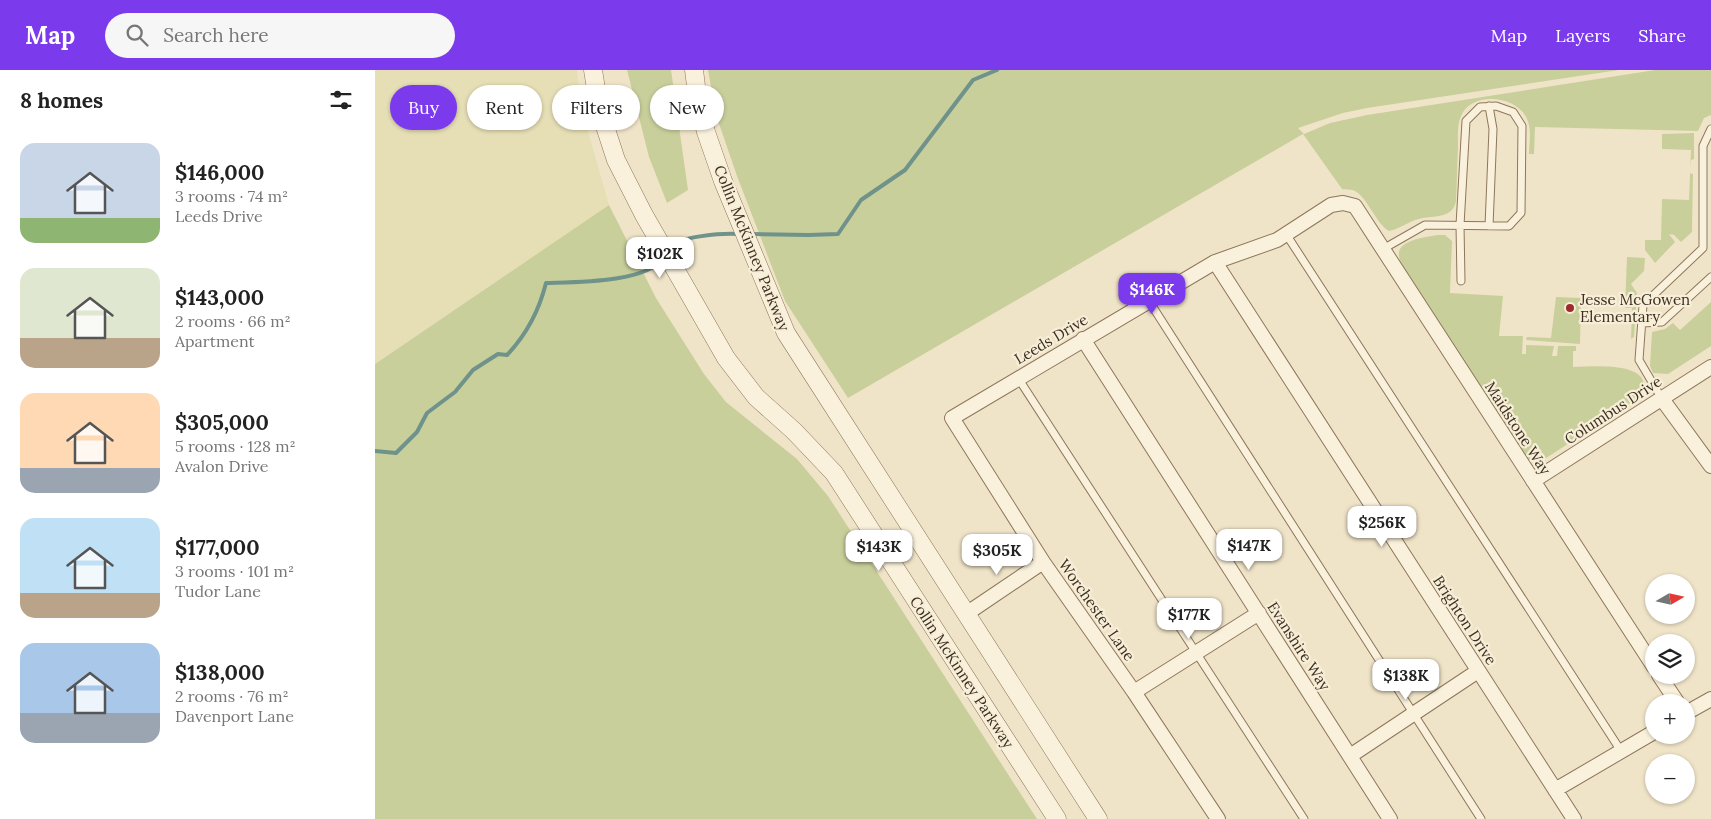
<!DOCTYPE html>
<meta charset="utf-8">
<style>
:root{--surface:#fff;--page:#f6f6f6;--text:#222;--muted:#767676;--accent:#7c3aed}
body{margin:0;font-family:Lora,serif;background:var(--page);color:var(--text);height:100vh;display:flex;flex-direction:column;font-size:19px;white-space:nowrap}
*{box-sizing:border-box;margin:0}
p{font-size:16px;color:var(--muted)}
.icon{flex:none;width:28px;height:28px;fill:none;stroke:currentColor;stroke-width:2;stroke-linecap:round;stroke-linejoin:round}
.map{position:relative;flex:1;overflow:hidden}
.panel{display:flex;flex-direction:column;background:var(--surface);width:375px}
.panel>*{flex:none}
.guide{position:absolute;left:15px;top:15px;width:475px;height:45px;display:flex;gap:10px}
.needle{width:32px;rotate:81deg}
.controls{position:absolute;left:1270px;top:504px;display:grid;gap:10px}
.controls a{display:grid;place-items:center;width:50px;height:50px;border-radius:50%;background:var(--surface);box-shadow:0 1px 4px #0004;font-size:25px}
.price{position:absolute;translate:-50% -42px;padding:0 11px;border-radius:10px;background:#fff;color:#222;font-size:16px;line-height:32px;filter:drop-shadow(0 1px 2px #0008)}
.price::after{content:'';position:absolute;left:50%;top:30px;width:15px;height:11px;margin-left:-8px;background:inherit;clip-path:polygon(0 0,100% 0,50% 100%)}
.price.on{background:var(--accent);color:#fff}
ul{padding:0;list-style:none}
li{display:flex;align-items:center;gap:15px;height:125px;padding:0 20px}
li span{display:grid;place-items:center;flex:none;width:140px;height:100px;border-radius:15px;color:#555}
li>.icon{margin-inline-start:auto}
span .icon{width:60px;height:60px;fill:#fffc;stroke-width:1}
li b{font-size:21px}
h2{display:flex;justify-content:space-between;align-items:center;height:60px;padding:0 20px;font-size:21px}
.chip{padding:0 18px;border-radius:22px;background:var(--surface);box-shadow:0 1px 4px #0004;font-size:18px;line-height:45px}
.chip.on{background:var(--accent);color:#fff}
header{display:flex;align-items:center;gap:30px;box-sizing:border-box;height:70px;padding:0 25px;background:var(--accent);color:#fff}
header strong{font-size:24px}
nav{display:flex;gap:28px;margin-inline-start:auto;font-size:18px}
.search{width:350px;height:45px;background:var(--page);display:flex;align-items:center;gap:12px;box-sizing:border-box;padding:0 18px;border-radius:28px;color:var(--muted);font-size:19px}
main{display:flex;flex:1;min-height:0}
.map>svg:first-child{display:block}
.farmland{fill:#e6deb5}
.green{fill:#c9cf9b}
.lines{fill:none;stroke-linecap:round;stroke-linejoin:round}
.stream{stroke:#6f938a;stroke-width:4}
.service-casing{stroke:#8d765c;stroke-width:9}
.minor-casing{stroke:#8d765c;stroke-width:16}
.tertiary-casing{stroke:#8d765c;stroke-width:19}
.service{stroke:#faf1dc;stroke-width:7}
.minor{stroke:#faf1dc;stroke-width:14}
.tertiary{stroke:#faf1dc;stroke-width:18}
.poi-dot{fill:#9e2a2b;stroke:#f7eed8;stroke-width:2}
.labels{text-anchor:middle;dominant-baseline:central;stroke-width:4.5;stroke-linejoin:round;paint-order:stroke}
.street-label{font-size:15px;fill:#3d2e20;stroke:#f7eed8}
.poi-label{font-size:15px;fill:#3d2e20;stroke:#f7eed8;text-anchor:start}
</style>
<header>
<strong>Map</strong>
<div class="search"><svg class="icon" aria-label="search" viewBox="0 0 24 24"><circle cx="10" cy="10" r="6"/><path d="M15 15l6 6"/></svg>Search here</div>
<nav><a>Map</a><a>Layers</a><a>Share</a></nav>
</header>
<main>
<section class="panel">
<h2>8 homes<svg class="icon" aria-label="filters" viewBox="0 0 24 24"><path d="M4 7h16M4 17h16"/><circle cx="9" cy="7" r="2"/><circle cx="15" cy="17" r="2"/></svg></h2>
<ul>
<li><span style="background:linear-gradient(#c9d6e8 75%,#8fb573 0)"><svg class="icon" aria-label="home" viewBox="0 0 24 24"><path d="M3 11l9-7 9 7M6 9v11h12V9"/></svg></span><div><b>$146,000</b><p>3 rooms · 74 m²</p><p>Leeds Drive</p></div></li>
<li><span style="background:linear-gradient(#dfe7d0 70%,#b9a48a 0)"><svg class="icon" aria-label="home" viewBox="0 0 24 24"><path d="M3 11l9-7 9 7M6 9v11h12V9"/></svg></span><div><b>$143,000</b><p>2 rooms · 66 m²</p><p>Apartment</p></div></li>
<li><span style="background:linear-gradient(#ffd9b3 75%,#9aa5b1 0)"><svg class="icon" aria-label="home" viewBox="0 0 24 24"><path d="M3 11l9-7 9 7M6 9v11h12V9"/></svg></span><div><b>$305,000</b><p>5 rooms · 128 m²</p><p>Avalon Drive</p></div></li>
<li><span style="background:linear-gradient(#bfe0f5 75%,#b9a48a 0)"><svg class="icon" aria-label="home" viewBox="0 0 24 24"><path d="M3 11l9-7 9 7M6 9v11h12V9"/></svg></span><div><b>$177,000</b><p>3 rooms · 101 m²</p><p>Tudor Lane</p></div></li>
<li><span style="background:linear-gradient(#a9c7e8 70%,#9aa5b1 0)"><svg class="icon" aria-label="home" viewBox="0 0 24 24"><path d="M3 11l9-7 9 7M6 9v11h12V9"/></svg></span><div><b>$138,000</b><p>2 rooms · 76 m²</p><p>Davenport Lane</p></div></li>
</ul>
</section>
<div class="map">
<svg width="1336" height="749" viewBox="0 0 1336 749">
<rect width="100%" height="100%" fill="#f0e4c8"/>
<path class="farmland" d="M0 0H202L206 37 234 135 0 294Z"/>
<path class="green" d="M252 0H296L313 120 292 133 274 87Z
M333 0H1244L992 38 968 43 923 58 929 64 955 53 992 45 1280 0H1336V45L1329 48 1323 61 1160 57 1159 84H1154C1154 73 1157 60 1152 49 1142 25 1096 21 1086 46 1082 55 1083 67 1083 77 1082 95 1082 113 1081 131 1080 135 1079 138 1076 141 1068 148 1054 146 1044 149 1034 151 1025 159 1014 161 1001 154 993 128 980 121 977 119 971 120 967 119L928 64 473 328 410 231 362 106 341 45Z
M1319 63V89L1316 90 1315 103 1318 104 1317 162 1306 172 1299 165 1294 164 1300 172 1280 193 1270 180V170H1286L1287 129 1314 130 1316 80 1287 79V64Z
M234 135 281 228 329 304 351 332 422 389 453 426 662 749H0V294Z
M1062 165H1070L1077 171 1075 223 1128 226 1124 266H1148L1147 284H1151V275L1179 276 1177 286H1182L1183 276H1201V281H1198V297C1214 297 1269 291 1269 316 1269 320 1267 324 1265 327L1162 394 1152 389 1025 191C1024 187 1023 182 1025 179 1031 169 1052 167 1062 165Z
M1252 187 1270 188 1269 201 1256 214 1262 223 1259 267 1256 269 1257 238H1250Z
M1181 227 1206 228 1205 274 1151 270 1152 267 1176 268Z
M1336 232V276L1293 304 1278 303 1275 296 1277 262 1290 259 1298 253 1305 260Z"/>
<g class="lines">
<path class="stream" d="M376 164 434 165 463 164 486 130 530 100 598 10 622 0
M295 178C302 166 349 163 364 164
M0 381 21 383 42 362 52 343 80 322 98 300 123 284 132 285C152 264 164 241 171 213 198 212 272 213 288 188"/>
<defs>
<path id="service" d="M1114 156 1118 59 1114 36
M911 164 1246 681
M1008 179 1050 155 1134 156 1146 143 1147 56 1138 42 1121 36 1105 37 1091 51 1085 155 1086 211
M774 231 1106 749
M1267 253 1287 252 1336 207
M643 308 929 749
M1287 329 1264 290 1268 235 1328 178V76L1336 59"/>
<path id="minor" d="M840 192 1199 749
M708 269 1015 749
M1287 329 1336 396
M1158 411 1336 297
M591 544 668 492
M1284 605 1302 632
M759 622 884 543
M1311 643 1336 629
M975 686 1103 601
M1180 720 1279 662
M843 749 759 622 668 492 577 348 840 192 902 170 956 135 968 133 980 136 1279 597"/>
<path id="tertiary" d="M218 0 224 38 241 90 269 145 351 288 381 327 419 361 459 403 682 749
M319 0 323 32 331 62 348 111 411 263 723 749"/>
</defs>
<use href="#service" class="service-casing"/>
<use href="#minor" class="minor-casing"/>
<use href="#tertiary" class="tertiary-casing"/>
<use href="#service" class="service"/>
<use href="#minor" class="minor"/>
<use href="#tertiary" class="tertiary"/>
</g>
<circle class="poi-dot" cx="1195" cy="238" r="5"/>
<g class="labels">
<g class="street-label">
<text transform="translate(377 178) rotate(68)">Collin McKinney Parkway</text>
<text transform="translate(676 269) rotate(-31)">Leeds Drive</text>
<text transform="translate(1238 340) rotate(-33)">Columbus Drive</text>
<text transform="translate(1143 358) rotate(57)">Maidstone Way</text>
<text transform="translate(722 540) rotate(55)">Worchester Lane</text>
<text transform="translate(1090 550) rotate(57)">Brighton Drive</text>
<text transform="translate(924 576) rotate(57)">Evanshire Way</text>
<text transform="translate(587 602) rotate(57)">Collin McKinney Parkway</text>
</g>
<g class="poi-label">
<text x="1205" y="229">Jesse McGowen<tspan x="1205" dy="17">Elementary</tspan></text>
</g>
</g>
</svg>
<div class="controls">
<a><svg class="needle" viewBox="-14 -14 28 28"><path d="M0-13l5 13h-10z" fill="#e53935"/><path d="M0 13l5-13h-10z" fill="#767676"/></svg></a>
<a><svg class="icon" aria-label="layers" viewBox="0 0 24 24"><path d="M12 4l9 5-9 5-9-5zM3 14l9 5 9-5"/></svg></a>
<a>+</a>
<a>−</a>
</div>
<b class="price" style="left:285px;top:209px">$102K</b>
<b class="price on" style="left:777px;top:245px">$146K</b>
<b class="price" style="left:1007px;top:478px">$256K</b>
<b class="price" style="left:874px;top:501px">$147K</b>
<b class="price" style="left:504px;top:502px">$143K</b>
<b class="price" style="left:622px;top:506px">$305K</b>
<b class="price" style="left:814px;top:570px">$177K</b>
<b class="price" style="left:1031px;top:631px">$138K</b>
<div class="guide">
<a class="chip on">Buy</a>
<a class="chip">Rent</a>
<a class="chip">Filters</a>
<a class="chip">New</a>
</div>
</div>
</main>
